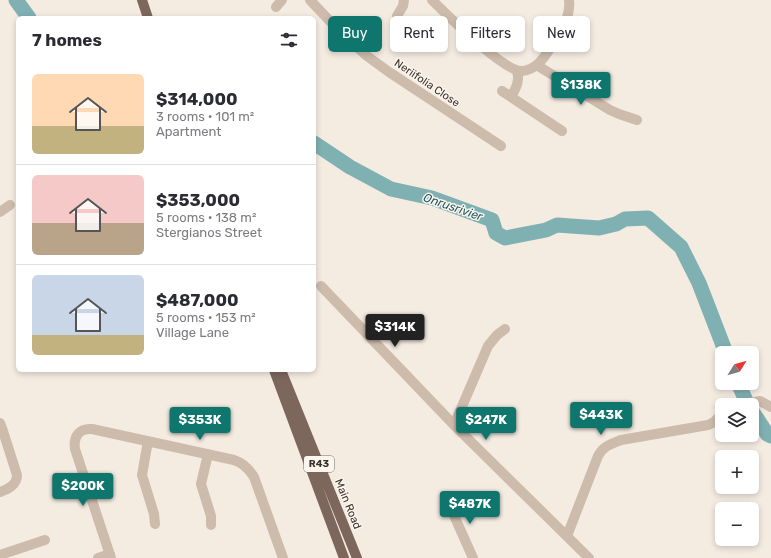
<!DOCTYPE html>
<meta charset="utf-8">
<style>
:root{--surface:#fff;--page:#f7f7f7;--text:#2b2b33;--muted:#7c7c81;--line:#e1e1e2;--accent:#0f766e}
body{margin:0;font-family:Rubik,sans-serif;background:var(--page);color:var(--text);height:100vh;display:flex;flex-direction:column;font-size:15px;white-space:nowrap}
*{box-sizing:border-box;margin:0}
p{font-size:13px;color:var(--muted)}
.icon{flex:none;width:22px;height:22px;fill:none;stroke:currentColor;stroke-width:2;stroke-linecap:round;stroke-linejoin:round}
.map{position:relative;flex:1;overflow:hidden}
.details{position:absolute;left:16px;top:16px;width:300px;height:356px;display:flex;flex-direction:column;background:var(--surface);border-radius:6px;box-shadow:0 2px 6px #0003}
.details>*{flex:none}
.guide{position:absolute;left:328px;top:16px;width:380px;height:36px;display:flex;gap:8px}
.needle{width:26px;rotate:53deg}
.buttons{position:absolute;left:715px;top:346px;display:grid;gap:8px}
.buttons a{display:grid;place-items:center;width:44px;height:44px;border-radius:6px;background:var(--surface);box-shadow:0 2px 6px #0003;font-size:20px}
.price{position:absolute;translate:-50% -34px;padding:0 9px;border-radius:4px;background:var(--accent);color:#fff;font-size:13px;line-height:26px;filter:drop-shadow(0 1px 2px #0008)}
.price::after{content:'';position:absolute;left:50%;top:24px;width:12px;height:9px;margin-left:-6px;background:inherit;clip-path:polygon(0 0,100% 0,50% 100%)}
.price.current{background:#222;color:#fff}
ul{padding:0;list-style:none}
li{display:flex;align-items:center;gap:12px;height:100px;padding:0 16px}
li+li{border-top:1px solid var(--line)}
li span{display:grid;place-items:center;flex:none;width:112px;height:80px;border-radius:6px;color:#555}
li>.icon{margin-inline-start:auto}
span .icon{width:48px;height:48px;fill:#fffc;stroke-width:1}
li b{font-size:17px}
h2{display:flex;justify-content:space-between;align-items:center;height:48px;padding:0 16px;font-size:17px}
.chip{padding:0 14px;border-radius:6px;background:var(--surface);box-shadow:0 2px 6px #0003;font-size:14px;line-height:36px}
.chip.current{background:var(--accent);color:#fff}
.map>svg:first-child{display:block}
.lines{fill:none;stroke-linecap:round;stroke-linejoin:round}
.river{stroke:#7fb0b2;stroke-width:15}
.minor{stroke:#cdbbac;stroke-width:10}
.major{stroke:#7d675c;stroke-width:10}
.labels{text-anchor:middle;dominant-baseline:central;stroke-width:3;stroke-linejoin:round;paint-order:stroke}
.shield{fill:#fbf5ee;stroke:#756b66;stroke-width:1}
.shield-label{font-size:10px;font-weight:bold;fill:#3b302b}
.street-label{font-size:11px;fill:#3b302b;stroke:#fbf5ee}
.water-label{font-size:12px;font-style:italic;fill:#1f5a5e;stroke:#fbf5ee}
</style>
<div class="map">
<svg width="771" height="558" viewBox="0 0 771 558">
<rect width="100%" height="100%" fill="#f4ebe1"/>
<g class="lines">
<path class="river" d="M16 0 29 18
M314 143 350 167 391 189 432 198 492 220 496 233 505 238 546 230 557 225 599 228 616 224 625 219 648 218 681 247 699 283 726 353
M738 383 748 405
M752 411 767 434 771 436"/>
<path class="minor" d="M310 0 343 35 367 56 389 72 501 146
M432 0C446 14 504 72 522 71 536 70 544 58 551 47 560 34 571 17 569 0
M276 7 282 0
M397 16 403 6 404 0
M538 66 610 110 619 114 637 120
M502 91 562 131
M511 97C516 88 520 81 517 71
M0 212 10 205
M321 286 454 425
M505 329 497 335 488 346 454 425 589 558
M739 405 760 401 771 407
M0 423 2 428 17 475C17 485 8 489 0 492
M148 441 142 475 154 514 155 524
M208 454 201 484 211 516V525
M448 502 473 558
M567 536 598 456C603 446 611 444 621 440L708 425 714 422 722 414
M0 555 45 540
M98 558 110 554
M111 558 75 449C73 437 79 428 92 429L234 460C243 463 249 469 254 477L283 558"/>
<path class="major" d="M142 0 148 18
M274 370 344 558
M281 370 357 558"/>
</g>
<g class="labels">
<rect class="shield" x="304" y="456" width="30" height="16" rx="3"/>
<g class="shield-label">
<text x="319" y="464">R43</text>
</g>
<g class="street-label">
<text transform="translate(427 83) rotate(34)">Neriifolia Close</text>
<text transform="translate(348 504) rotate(68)">Main Road</text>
</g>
<g class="water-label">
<text transform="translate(453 207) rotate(19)">Onrusrivier</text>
</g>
</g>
</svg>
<div class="buttons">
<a><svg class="needle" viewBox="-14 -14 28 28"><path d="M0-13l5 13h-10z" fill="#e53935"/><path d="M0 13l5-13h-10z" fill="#7c7c81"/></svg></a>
<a><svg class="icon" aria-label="layers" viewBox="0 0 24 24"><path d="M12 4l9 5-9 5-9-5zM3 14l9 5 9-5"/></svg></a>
<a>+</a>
<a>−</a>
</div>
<b class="price" style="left:581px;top:106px">$138K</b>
<b class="price current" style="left:395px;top:348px">$314K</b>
<b class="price" style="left:601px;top:436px">$443K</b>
<b class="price" style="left:200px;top:441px">$353K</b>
<b class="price" style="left:486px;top:441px">$247K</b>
<b class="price" style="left:83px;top:507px">$200K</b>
<b class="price" style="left:470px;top:525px">$487K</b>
<div class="guide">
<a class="chip current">Buy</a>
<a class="chip">Rent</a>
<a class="chip">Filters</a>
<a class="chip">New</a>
</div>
<section class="details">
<h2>7 homes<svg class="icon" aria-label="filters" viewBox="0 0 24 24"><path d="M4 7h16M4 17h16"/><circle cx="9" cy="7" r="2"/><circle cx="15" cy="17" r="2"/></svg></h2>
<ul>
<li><span style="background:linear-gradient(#ffd9b3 65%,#c2b280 0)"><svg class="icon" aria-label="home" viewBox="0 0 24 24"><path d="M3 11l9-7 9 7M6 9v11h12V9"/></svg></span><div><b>$314,000</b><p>3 rooms · 101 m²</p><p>Apartment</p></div></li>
<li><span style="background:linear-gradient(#f6c9c9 60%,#b9a48a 0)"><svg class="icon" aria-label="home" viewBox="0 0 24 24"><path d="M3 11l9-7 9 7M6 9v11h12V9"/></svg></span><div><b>$353,000</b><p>5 rooms · 138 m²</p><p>Stergianos Street</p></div></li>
<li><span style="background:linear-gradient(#c9d6e8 75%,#c2b280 0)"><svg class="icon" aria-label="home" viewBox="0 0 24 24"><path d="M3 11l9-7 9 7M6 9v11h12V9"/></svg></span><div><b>$487,000</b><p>5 rooms · 153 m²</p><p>Village Lane</p></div></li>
</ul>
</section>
</div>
